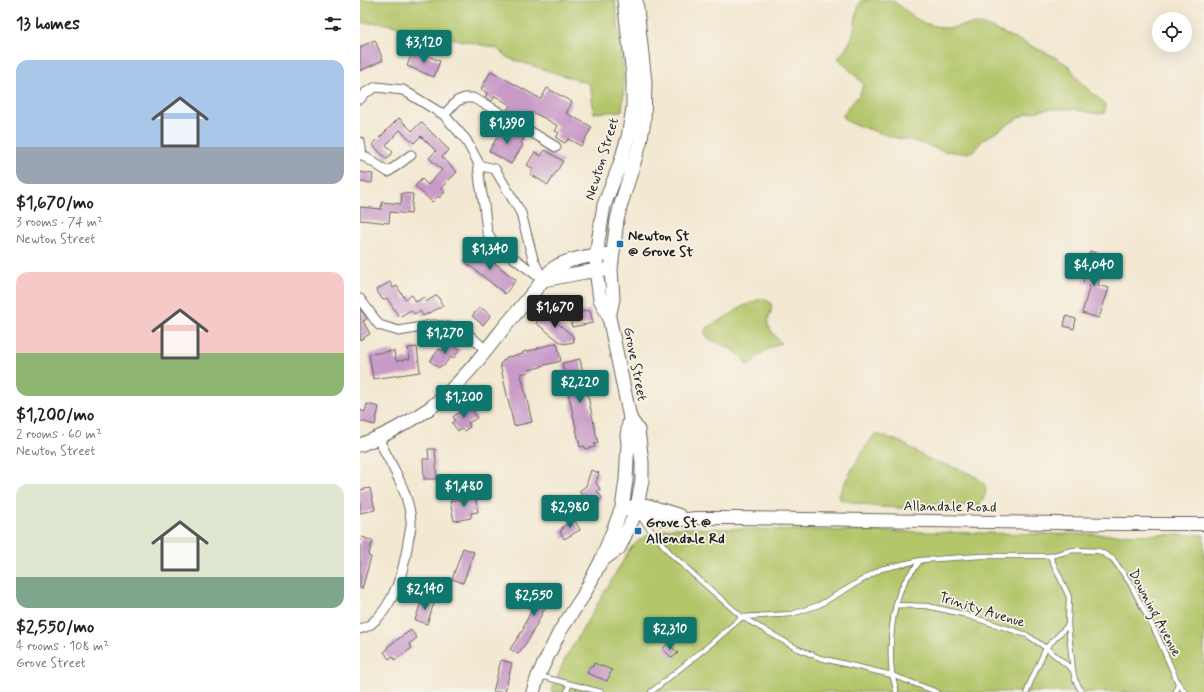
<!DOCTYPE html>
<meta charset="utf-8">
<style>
:root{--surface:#fff;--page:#f6f6f6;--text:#222;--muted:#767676;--accent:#0f766e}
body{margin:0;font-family:Mynerve,sans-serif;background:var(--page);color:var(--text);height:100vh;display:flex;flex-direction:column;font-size:15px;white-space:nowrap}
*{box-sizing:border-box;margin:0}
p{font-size:13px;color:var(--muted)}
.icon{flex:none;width:22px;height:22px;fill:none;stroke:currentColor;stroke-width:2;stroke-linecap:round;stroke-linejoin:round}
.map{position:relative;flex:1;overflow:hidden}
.details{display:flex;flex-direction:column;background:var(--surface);width:360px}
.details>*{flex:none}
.tools{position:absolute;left:792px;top:12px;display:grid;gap:8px}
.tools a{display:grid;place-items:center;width:40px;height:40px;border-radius:50%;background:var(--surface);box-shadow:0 4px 16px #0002;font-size:20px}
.price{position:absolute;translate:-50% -34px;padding:0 9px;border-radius:4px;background:var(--accent);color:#fff;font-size:13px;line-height:26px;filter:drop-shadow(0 1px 2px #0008)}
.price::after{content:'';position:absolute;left:50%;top:24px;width:12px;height:9px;margin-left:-6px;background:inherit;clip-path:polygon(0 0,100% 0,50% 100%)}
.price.active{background:#222;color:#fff}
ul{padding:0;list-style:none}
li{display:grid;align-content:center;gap:8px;height:212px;padding:0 16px}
li span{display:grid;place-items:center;height:124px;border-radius:12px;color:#555}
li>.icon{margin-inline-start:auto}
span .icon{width:72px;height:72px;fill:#fffc;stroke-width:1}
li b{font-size:17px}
h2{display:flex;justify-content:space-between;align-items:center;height:48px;padding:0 16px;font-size:17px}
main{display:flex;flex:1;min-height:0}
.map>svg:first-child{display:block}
.green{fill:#b3c66a;stroke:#687143}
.building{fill:#c79ac7}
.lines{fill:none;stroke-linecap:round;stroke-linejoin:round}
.service-casing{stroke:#67635b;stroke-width:6}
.minor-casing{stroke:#67635b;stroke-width:11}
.tertiary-casing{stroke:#67635b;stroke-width:14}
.secondary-casing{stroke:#67635b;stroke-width:15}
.service{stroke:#fff;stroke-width:4.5}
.minor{stroke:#fff;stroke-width:9}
.tertiary{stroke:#fff;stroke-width:12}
.secondary{stroke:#fff;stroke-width:13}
.poi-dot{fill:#1f6fb2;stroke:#f7f3e8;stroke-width:1.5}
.labels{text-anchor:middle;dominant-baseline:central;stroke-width:3.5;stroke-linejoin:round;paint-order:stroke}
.street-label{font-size:14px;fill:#1c1c1c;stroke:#f7f3e8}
.poi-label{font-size:14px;font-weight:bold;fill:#1c1c1c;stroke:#f7f3e8;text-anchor:start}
</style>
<main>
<section class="details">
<h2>13 homes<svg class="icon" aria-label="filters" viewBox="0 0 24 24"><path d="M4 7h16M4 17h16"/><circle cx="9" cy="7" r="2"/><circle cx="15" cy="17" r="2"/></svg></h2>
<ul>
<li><span style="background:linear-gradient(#a9c7e8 70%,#9aa5b1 0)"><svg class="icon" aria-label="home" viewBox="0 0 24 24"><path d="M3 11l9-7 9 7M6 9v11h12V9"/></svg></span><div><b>$1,670/mo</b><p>3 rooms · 74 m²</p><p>Newton Street</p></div></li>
<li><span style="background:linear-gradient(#f6c9c9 65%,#8fb573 0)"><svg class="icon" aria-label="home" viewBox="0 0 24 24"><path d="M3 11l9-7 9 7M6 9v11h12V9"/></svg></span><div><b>$1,200/mo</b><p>2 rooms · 60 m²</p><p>Newton Street</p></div></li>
<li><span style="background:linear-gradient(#dfe7d0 75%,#7fa58c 0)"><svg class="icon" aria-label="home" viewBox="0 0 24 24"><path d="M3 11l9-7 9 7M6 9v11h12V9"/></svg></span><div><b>$2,550/mo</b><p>4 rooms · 108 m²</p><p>Grove Street</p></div></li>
</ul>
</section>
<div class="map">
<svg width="844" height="692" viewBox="0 0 844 692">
<rect width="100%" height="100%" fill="#f7f3e8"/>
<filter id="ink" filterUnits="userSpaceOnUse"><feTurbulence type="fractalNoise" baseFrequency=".025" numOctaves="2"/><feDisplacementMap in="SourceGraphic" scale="8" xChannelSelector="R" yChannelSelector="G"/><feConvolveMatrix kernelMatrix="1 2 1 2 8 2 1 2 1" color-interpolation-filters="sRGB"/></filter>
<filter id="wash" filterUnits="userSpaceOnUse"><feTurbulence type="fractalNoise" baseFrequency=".012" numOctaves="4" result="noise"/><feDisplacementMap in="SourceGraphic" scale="16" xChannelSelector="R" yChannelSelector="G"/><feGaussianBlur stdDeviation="0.9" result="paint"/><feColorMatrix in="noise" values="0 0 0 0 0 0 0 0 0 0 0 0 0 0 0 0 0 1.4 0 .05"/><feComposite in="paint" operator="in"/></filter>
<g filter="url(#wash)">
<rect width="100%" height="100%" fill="#f3e8d1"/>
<path class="green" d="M0 0H255C259 37 267 74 262 111L234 113 230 84 148 58 136 48 22 23H0Z
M502 0H532L557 19 564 23 583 28H591L605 25 621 24 634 29 693 56 709 66 721 83 745 104V113L738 114 712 109H689L669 113 660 117 623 140 614 150 608 153H602L584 151 553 141 532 137 491 123 485 120 483 115C488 103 502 98 503 84L478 58C484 52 489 45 492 37 496 25 495 11 502 0Z
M400 299C421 301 407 314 408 324 410 331 416 337 421 343 408 348 396 356 388 367 376 346 365 348 346 337L345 331 348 327 373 313 379 308Z
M515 434C525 437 535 439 544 444 553 449 561 456 571 460 584 465 616 472 624 484 628 491 624 498 620 504L616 506 577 504 544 508 518 507 481 500 479 496C487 475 502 452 515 434Z
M316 528 682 534 844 535V692H191L205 659 270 549C282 535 297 529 316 528Z"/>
<g id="blocks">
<path class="building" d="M15 40 23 60 0 71V47Z
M53 50 80 61 74 77 47 66Z
M131 71 181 99 187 88 212 102 206 113 232 127 221 146 208 139 205 143 196 138 199 133 195 131 198 126 184 118 172 112 170 117 160 111 157 116 147 110 150 105 135 96 132 101 125 98 127 93 121 89Z
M39 118 52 131 61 122 89 150 82 157 97 172 81 188 85 192 79 198 78 196 72 202 55 186 62 179 68 185 82 170 69 158 76 151 61 136 54 143 40 130 26 145 33 152 27 159 12 145Z
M148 128 164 138 161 143 163 145 151 164 129 151 142 129 146 132Z
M185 150 203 161 188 185 170 174 173 169 167 165 175 152 181 156Z
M0 172 13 174 12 183 0 182Z
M42 193 53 194 51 214 30 212 29 223 0 220V207L21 209 22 202 41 204Z
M115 248 156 280 145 294 104 261Z
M730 251 739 254 734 269 742 271 738 285 749 288 739 318 722 313 730 285 723 283 725 275 720 274 722 265 725 266Z
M30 282 33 288 37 286 45 299 52 295 56 302 64 297 66 302 77 295 83 306 63 316 60 311 54 314 51 310 39 317 27 298 23 300 16 290Z
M120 307 131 315 123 325 112 316Z
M0 309 7 319 3 321 10 334 0 340Z
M230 310 233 323 212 327 209 314Z
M186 311 191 316 190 317 213 336 214 342 203 344 176 323Z
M706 316 716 319 714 329 704 326Z
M88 341 100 350 93 359 90 357 83 367 81 365 79 368 70 361 79 349 82 351Z
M197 343 201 361 181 366V367L168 370 169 372 161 374 172 422 154 426 140 364 147 357 163 354V352L177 349V348Z
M57 347 60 372 13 379 9 354 34 351 36 361 50 359 48 348Z
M220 359 238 443 234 444 235 447 225 449V446L220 447 202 363Z
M7 404 19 407 15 425 0 421V410L5 412Z
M109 405 117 418 108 423 110 427 104 431 102 429 98 431 92 423 95 420 93 417Z
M68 449H75L77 479H64L63 459H69Z
M231 470 239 473 236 483 240 489 237 491 242 498 230 507 219 491 226 486Z
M10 488 15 510 0 513V490Z
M115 496 118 512 111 513V518L94 521 90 501Z
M215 520 220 530 204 539 200 531 203 529 202 527Z
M2 537 13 541 8 556 11 557 2 589 0 588V543Z
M103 548 114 552 103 583 92 579Z
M182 585 196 594 186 608H185L169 639 158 654 150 649 165 627H163L176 602 172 599Z
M67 597 75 600 67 624 55 620 61 602 65 603Z
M51 630 57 638 49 644 52 648 35 660 33 656 29 659 24 652 28 649 27 647Z
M308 643 318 653 312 658 303 649Z
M141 660 152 663 145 692H133Z
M234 663 252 670 247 681 227 673 230 666 233 667Z"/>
</g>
</g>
<g filter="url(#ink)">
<use href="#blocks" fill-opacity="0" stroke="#67635b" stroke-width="1"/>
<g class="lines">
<defs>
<path id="service" d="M280 517 310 553 334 575 382 617 436 648 460 658 532 675 577 692
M690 556 709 597 708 625 713 670 715 680 722 692
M536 605 567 606 603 614 667 635 686 648 713 670
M382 617 432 614 459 605 521 569 561 560 622 556H690L713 550 739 551 753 559 770 583 797 635 818 683 825 692
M180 676 241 692
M207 692 209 685
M291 692 352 643 382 617
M536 692C536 685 533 680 532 674 529 649 531 608 543 585 547 576 555 568 561 560
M667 692 670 683 686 648 708 625
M816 692 818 683"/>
<path id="minor" d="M0 99 5 93 16 87 43 90 84 115 106 140 118 162 120 183 124 205 127 232 134 243 183 280
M84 115 97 101 105 98H113L132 108 196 147
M0 142 2 155 28 172 51 155
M118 165 135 169 161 213 173 259 182 278
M0 299 19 325 39 331 73 325 84 326 94 328 108 334 126 350
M0 629C4 628 8 626 11 624 34 606 44 570 48 542 49 535 52 527 51 520 48 490 31 465 18 438"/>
<path id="tertiary" d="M268 507 287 505 319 515
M262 508 290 517 302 519 319 520 336 518H378L757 524H844"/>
<path id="secondary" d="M183 280 225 272 243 270
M249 317 253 299 251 269 257 220 261 204 280 143 284 121 285 82 276 0
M0 445C25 436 48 423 70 408 98 387 121 357 142 330 156 313 170 297 183 280 186 276 190 271 194 268 209 258 234 255 252 254
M241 561 259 548 276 512 282 480V462L278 430 270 418 249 317 240 299 236 270 238 242 244 205 259 167 268 137 273 108V75L264 0
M173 692 178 676 200 631 223 596 241 561 262 508 266 480 268 443 267 435 270 418"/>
</defs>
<use href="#service" class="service-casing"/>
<use href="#minor" class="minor-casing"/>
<use href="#tertiary" class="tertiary-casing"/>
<use href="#secondary" class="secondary-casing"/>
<use href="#service" class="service"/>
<use href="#minor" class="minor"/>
<use href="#tertiary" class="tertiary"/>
<use href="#secondary" class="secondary"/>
</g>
</g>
<g class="poi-dot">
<rect x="256" y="240" width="8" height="8" rx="2"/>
<rect x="274" y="527" width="8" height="8" rx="2"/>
</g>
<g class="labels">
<g class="street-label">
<text transform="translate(242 159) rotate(-73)">Newton Street</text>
<text transform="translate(275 364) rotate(79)">Grove Street</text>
<text transform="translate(590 507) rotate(1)">Allandale Road</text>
<text transform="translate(622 610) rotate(17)">Trinity Avenue</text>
<text transform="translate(795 613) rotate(62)">Downing Avenue</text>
</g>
<g class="poi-label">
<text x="268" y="236">Newton St<tspan x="268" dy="16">@ Grove St</tspan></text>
<text x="286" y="523">Grove St @<tspan x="286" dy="16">Allendale Rd</tspan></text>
</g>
</g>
</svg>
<div class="tools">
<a><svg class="icon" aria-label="locate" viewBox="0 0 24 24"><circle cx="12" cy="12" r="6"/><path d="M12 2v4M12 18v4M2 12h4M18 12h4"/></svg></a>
</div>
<b class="price" style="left:64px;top:64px">$3,120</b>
<b class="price" style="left:147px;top:145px">$1,390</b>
<b class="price" style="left:130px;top:271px">$1,340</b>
<b class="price" style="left:734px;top:287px">$4,040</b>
<b class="price active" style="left:195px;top:329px">$1,670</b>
<b class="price" style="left:85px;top:355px">$1,270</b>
<b class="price" style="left:220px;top:404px">$2,220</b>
<b class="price" style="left:104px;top:419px">$1,200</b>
<b class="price" style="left:104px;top:508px">$1,480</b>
<b class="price" style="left:210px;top:529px">$2,980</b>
<b class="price" style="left:65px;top:611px">$2,140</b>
<b class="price" style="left:174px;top:617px">$2,550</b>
<b class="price" style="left:310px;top:651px">$2,310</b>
</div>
</main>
